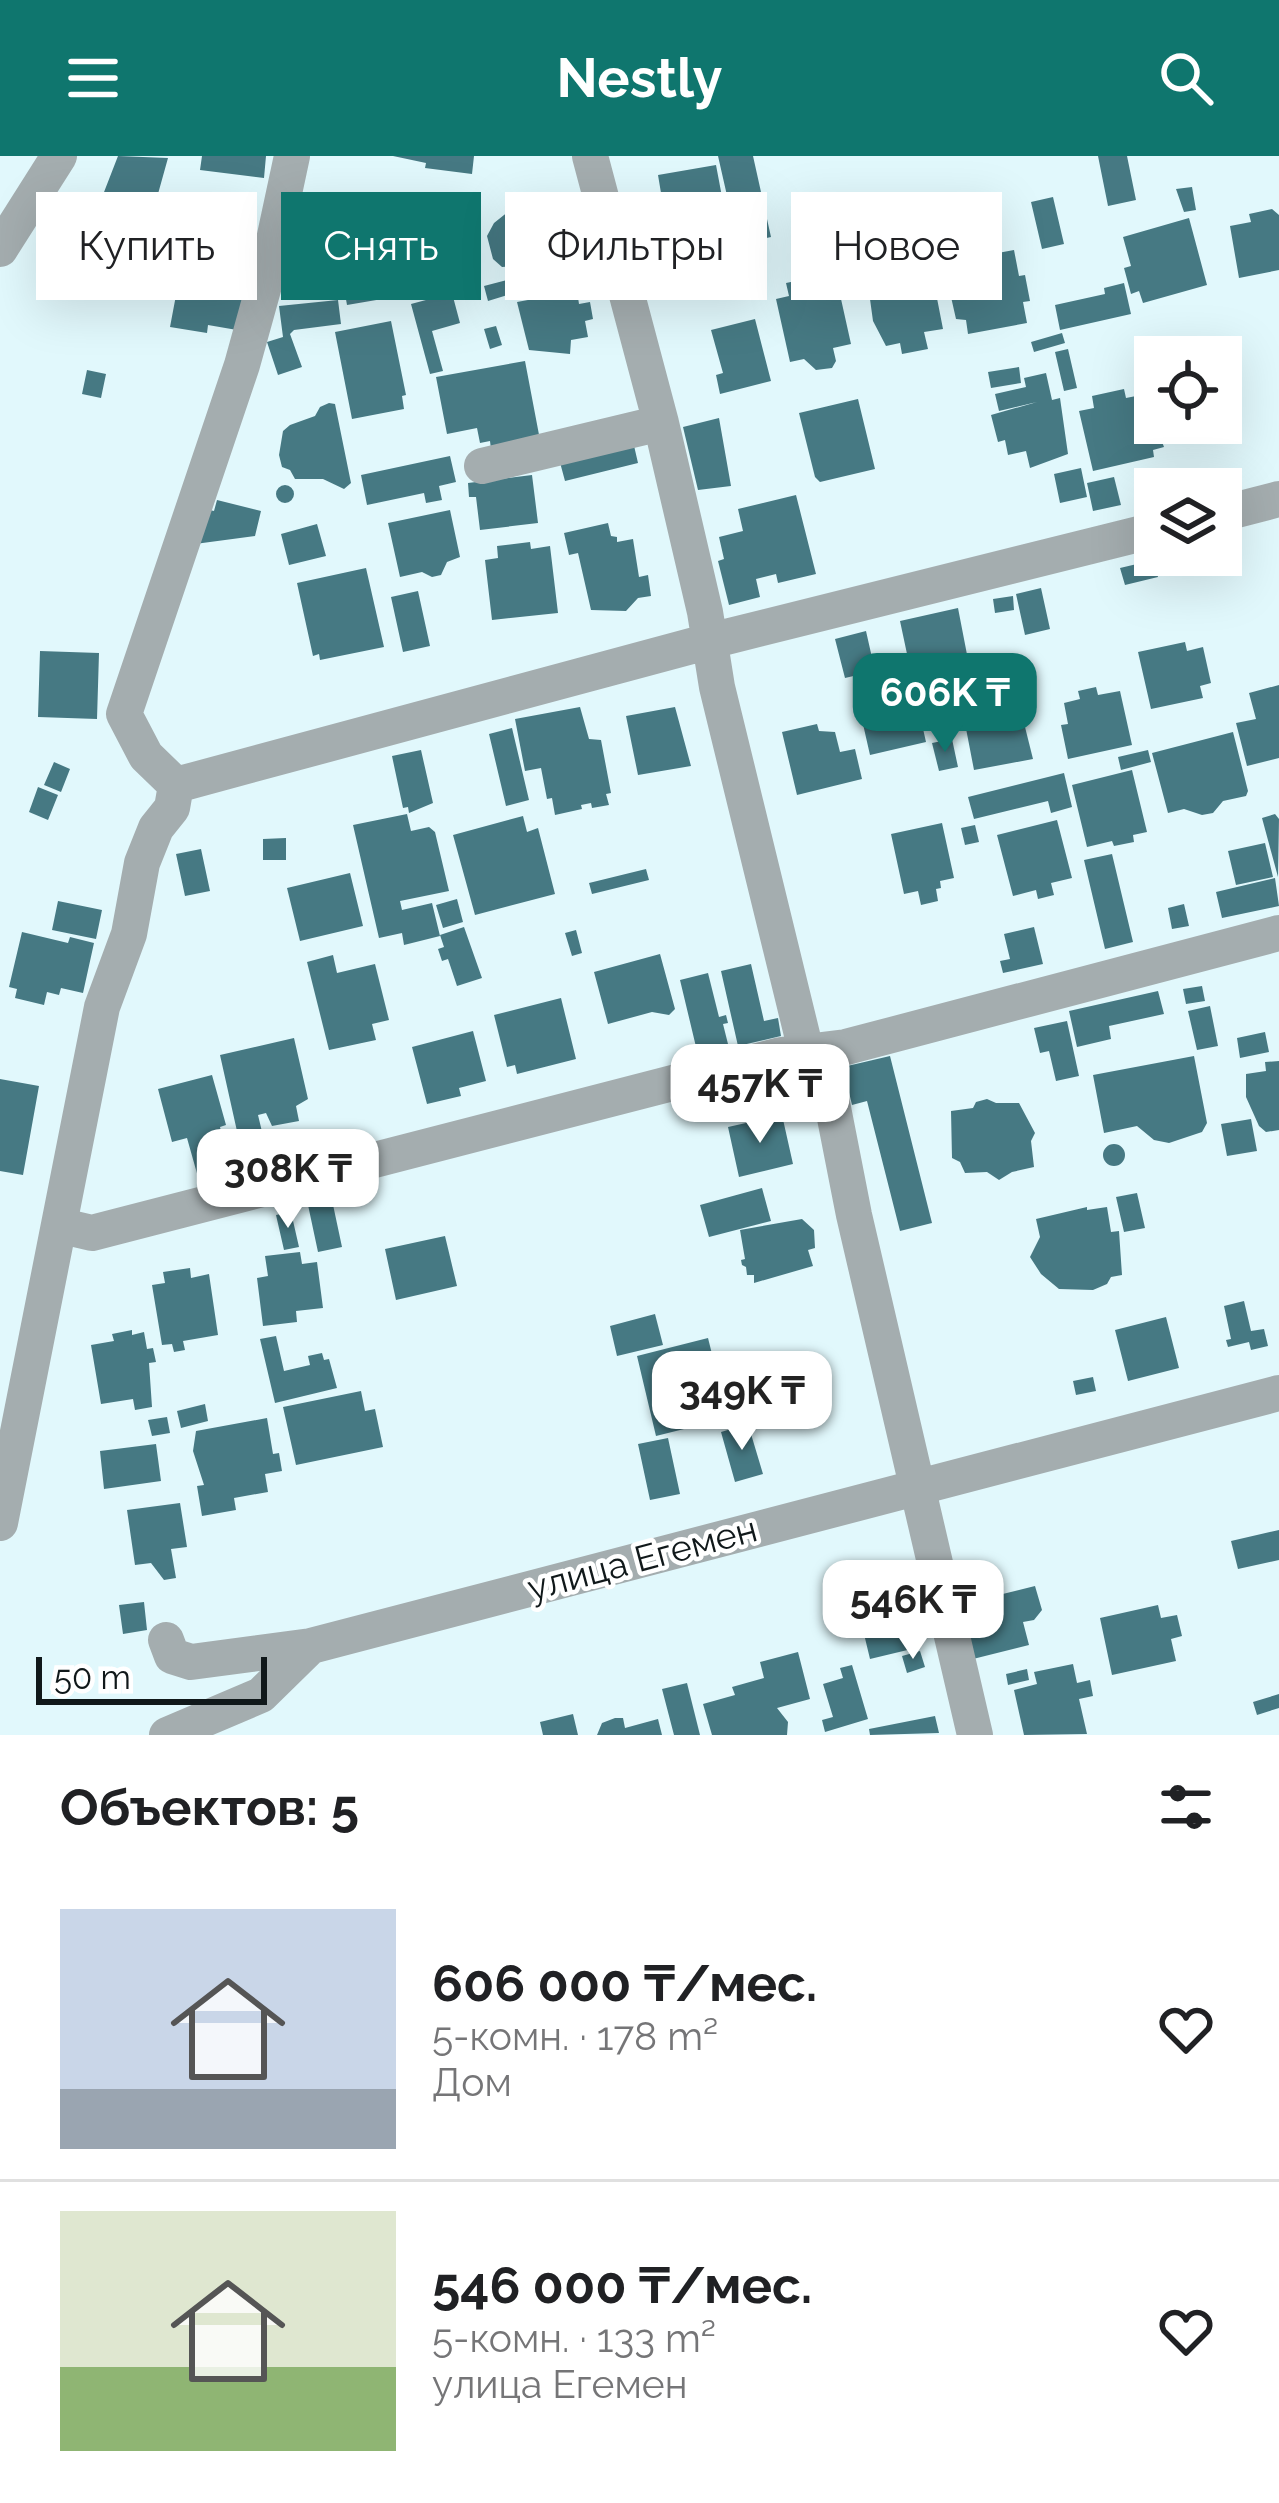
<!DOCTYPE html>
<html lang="ru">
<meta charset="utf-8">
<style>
:root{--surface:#fff;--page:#f2f2f2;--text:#202124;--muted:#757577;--line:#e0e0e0;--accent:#0f766e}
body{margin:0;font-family:Raleway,sans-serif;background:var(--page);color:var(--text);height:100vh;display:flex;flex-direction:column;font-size:45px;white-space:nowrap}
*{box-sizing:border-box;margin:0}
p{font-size:39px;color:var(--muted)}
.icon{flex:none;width:66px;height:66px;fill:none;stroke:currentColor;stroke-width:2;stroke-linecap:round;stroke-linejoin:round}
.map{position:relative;height:1579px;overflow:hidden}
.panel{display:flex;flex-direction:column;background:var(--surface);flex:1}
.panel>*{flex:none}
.hud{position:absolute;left:36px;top:36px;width:1209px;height:108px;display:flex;gap:24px}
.buttons{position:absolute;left:1134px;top:180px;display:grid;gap:24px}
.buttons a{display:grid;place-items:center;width:108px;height:108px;border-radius:0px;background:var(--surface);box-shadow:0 12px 48px #0002;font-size:60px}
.scale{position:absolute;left:36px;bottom:30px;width:231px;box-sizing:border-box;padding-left:12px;border:6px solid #10181a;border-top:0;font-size:33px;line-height:42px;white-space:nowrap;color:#10181a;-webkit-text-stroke:9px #fff;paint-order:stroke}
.price{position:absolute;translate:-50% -102px;padding:0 27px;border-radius:24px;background:#fff;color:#222;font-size:39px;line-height:78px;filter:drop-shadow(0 3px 6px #0008)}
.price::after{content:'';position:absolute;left:50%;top:72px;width:36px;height:27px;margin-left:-18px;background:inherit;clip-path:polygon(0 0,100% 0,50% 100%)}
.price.on{background:var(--accent);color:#fff}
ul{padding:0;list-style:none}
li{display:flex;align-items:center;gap:36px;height:300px;padding:0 60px}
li+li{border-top:3px solid var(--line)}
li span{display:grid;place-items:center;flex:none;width:336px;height:240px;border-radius:0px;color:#555}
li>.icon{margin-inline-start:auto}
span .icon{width:144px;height:144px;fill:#fffc;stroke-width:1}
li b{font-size:51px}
h2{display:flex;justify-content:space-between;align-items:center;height:144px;padding:0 60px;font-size:51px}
.pill{padding:0 42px;border-radius:0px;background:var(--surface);box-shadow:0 12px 48px #0002;font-size:42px;line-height:108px}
.pill.on{background:var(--accent);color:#fff}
header{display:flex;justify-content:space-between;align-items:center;height:156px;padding:0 60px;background:var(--accent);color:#fff;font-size:54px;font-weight:700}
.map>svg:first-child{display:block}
.building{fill:#467983}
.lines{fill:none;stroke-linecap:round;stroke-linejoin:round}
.street{stroke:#a4adaf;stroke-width:36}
.labels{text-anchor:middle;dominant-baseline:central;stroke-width:9;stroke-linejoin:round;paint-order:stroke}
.street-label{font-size:36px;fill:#10181a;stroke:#fff}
</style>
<header><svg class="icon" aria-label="menu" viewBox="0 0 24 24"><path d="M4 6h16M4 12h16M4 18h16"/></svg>Nestly<svg class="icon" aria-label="search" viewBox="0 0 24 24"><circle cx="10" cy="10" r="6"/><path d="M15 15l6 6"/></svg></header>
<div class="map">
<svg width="1279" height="1579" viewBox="0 0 1279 1579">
<rect width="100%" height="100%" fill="#e1f8fc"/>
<path class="building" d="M118 0 168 2 151 63 99 49Z
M202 0H266L264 22 200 14Z
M393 0H474L472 18 425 12 426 7Z
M718 0H753L771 81 738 88Z
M1098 0H1127L1136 44 1108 50Z
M716 9 726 62 668 73 665 54 652 56 649 39 661 37 658 19Z
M1192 31 1196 54 1184 56 1176 33Z
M435 38 438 59 426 62 423 41Z
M1053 41 1064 88 1042 93 1031 46Z
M410 46 416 66 395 72 389 52Z
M542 51 544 68 553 67 558 103 552 108 502 111 493 103 487 80 494 67 509 55Z
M325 53 331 90 387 80 399 125 392 126 394 141 347 149 344 132 320 137 315 110 334 107 332 95 294 101 306 56Z
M1272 53 1279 59V114L1239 122 1230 70 1251 66 1249 58Z
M1189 62 1207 129 1143 147 1139 135 1131 138 1124 112 1131 110 1123 81Z
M425 68 429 84 417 87 421 102 401 107 393 76Z
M177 78 258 87 255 111 174 101Z
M1014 94 1019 120 1025 119 1030 145 1023 146 1027 167 968 178 966 164 956 163 949 132 954 130 949 106Z
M591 105 595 127 564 132 561 110Z
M922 107 925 125 934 127 943 173 924 176 928 193 902 198 900 187 886 190 873 165 869 136 881 135 878 114Z
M180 118 220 126 219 135 244 139 237 174 208 169 207 177 170 171Z
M820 120 822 128 837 125 851 188 833 192 836 205 832 212 816 214 804 203 790 206 776 143 789 140 786 127Z
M507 124 511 138 488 145 484 130Z
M1124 127 1131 158 1060 174 1055 149 1105 138 1104 132Z
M577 135 579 148 590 146 593 163 585 165 588 181 571 184 570 198 529 194 517 146Z
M452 137 460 167 432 175 443 215 430 218 411 148Z
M338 144 341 168 294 174 290 178 302 211 278 219 267 186 283 181 279 150Z
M755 163 771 225 720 238 716 219 723 217 711 174Z
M391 165 406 239 402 240 404 253 352 263 335 176Z
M496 170 502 189 490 193 484 173Z
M1062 177 1065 187 1034 196 1031 186Z
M1068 193 1077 232 1064 235 1055 196Z
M525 205 540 284 491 293 490 285 480 287 477 272 447 278 436 221Z
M1019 211 1021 227 991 232 988 216Z
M87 214 106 218 101 242 82 238Z
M1046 217 1052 244 1060 242 1068 298 1030 312 1026 295 1008 299 1005 284 998 286 991 259 1037 246 999 255 995 238 1026 231 1024 222Z
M1124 233 1126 242 1141 239 1144 253 1154 251 1155 267 1164 291 1153 294 1154 301 1093 315 1079 255 1094 252 1092 240Z
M858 243 875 313 820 326 815 321 799 257Z
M329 247 335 248 351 327 344 333 323 323H295L290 314 282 311 279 299 283 275 290 269 315 260 320 251Z
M719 262 731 330 698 334 683 271Z
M632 281 638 307 565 325 558 299Z
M450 300 456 326 439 330 442 344 426 347 424 337 367 349 361 319Z
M1081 312 1087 341 1060 347 1054 318Z
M532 319 538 367 480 374 476 341H469L468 327Z
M1114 321 1121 349 1093 355 1087 327Z
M276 338a9 9 0 1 1 18 0a9 9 0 1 1-18 0Z
M796 339 816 418 778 427 776 418 756 423 760 441 729 449 718 405 724 403 719 381 743 375 738 353Z
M217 344 261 355 255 380 195 388 205 353 214 355Z
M450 354 460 401 447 406 441 419 432 421 422 416 400 421 388 367Z
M608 367 611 380 617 381V386L633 383 639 421 648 419 651 440 638 442 626 455 591 454 578 397 569 399 564 377Z
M317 368 326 400 289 409 281 378Z
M530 386 531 393 550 390 558 457 492 464 485 404 498 402 497 390Z
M1154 404 1158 421 1125 429 1120 412Z
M366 412 384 491 320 504 319 498 313 500 297 427Z
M1041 432 1050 473 1025 479 1016 438Z
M418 435 430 490 403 496 391 441Z
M1013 440 1014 454 995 457 993 443Z
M958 452 970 514 1009 507 1033 603 974 614 963 557 972 555 969 543 946 548 944 540 917 546 926 586 870 599 853 524 910 512 900 465Z
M866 475 875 515 845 522 835 483Z
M1185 486 1187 495 1203 491 1211 527 1200 530 1203 542 1151 553 1138 496Z
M40 495 99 497 97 563 38 561Z
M1030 510 1035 528 1021 531 1017 513Z
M1279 529V602L1247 610 1236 567 1256 563 1249 537Z
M1096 531 1098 539 1120 535 1132 589 1068 603 1061 569 1068 568 1064 547 1080 543 1078 535Z
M580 551 589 583 601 584 611 637 606 638 609 649 592 652 591 647 581 649 582 653 555 659 552 642 547 643 541 612 525 615 515 563Z
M675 551 691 610 638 619 626 560Z
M817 568 819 575 835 576 840 596 855 593 862 623 797 639 782 576Z
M512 572 529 644 506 650 489 578Z
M1233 576 1248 635 1246 640 1223 645 1213 657 1202 659 1184 653 1168 657 1152 597Z
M952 583 958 611 939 615 932 587Z
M421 594 433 647 409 657 408 651 403 652 392 600Z
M1148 594 1151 606 1121 614 1118 601Z
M54 606 70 613 61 636 44 629Z
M1132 614 1147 676 1133 679 1134 686 1114 690 1112 685 1087 691 1072 629Z
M1064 617 1072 651 1051 657 1048 645 974 663 968 641Z
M38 631 58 639 48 664 29 656Z
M407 658 411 675 429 671 435 676 449 735 400 745 402 754 432 747 440 780 404 789 402 777 379 782 353 669Z
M1275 658 1279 663 1278 721 1262 662Z
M523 660 527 676 538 672 555 738 475 759 453 679Z
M1057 664 1072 722 1051 727 1054 739 1038 743 1036 734 1013 740 997 679Z
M942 667 954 722 940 725 941 732 936 733 938 745 921 749 918 735 904 738 891 678Z
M975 669 979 686 965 689 961 672Z
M286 682V704H263V683Z
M1265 687 1273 721 1236 729 1228 695Z
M201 693 210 735 185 740 176 698Z
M1112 698 1133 786 1105 793 1084 704Z
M646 713 649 724 592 738 589 727Z
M350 717 363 770 300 785 287 732Z
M1275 722 1279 750 1222 762 1216 736Z
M457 743 463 766 443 772 436 749Z
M58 745 102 754 96 783 52 774Z
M1184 748 1189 770 1172 773 1168 752Z
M464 771 482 822 457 830 448 803 442 805 438 793 444 791 440 779Z
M1034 771 1043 808 1003 817 1000 805 1010 803 1004 778Z
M576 774 582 797 572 800 565 777Z
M22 776 68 787 70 781 94 787 83 837 61 832 59 839 47 836 44 849 15 842 17 833 9 831Z
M660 798 675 853 669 859 652 856 608 868 594 816Z
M333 799 337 817 375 808 389 864 372 868 376 884 329 894 307 806Z
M751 808 764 865 778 862 781 880 738 890 721 815Z
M708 817 719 861 726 859 728 867 723 868 728 888 697 895 680 824Z
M1202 830 1205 845 1186 848 1183 833Z
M1158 835 1164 858 1109 870 1111 883 1077 891 1069 855Z
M561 842 576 903 517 918 515 909 507 911 494 859Z
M1210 850 1218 890 1197 894 1188 855Z
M1067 865 1079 920 1056 925 1049 895 1040 897 1034 872Z
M473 875 486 925 459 932 461 940 427 948 412 891Z
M1265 876 1269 896 1240 902 1237 882Z
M294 882 308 943 296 950 299 965 272 970 266 957 258 959 269 1005 245 1011 220 899Z
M890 900 932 1067 900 1075 867 945 852 949 843 911Z
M1194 900 1207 967 1202 976 1169 987 1154 984 1137 970 1104 977 1093 919Z
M1279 905V974L1266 976 1259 970 1246 941V918L1266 915 1265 906Z
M212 919 226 969 220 971 231 1013 198 1021 187 982 172 986 158 933Z
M0 923 39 930 23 1019 0 1015Z
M987 943 996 947H1019L1035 977 1031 985 1034 1011 1012 1016 999 1024 987 1016 965 1017 960 1006 952 1002 951 955 973 952 976 946Z
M782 959 793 1008 739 1021 728 971Z
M1251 963 1257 995 1227 1000 1221 968Z
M1103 999a11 11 0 1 1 22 0a11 11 0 1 1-22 0Z
M762 1032 771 1065 709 1081 700 1049Z
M1137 1037 1145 1072 1124 1076 1116 1041Z
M332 1044 342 1091 318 1096 308 1049Z
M1087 1051V1054L1107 1051 1111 1076 1119 1075 1122 1119 1111 1121 1107 1128 1093 1134 1059 1133 1041 1118 1030 1101 1040 1081 1036 1063Z
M291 1056 299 1091 284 1094 276 1059Z
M802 1063 814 1074 815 1092 808 1094 813 1110 754 1127V1119H747L746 1111 742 1109 741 1104 745 1103 740 1074Z
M445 1080 457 1130 396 1144 385 1093Z
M300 1096 302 1108 317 1106 323 1152 296 1155 297 1166 263 1170 257 1122 268 1120 265 1100Z
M190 1112 191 1122 209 1118 218 1179 183 1185 185 1194 174 1196 172 1188 162 1189 152 1129 165 1127 163 1116Z
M1244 1145 1251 1175 1264 1173 1268 1190 1251 1194 1249 1186 1228 1191 1226 1184 1231 1183 1224 1150Z
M655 1158 663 1189 617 1200 610 1170Z
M1166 1161 1179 1212 1128 1225 1115 1174Z
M132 1174V1179L144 1176 147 1193 153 1192 156 1206 149 1207 152 1251 135 1254 133 1243 101 1248 91 1189 114 1185 112 1178Z
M276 1180 284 1215 310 1209 308 1200 322 1197 324 1204 329 1203 337 1232 275 1247 260 1183Z
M708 1182 728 1262 656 1280 637 1200Z
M1093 1221 1096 1235 1076 1239 1073 1225Z
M361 1235 365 1255 375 1253 383 1291 296 1309 283 1251Z
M205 1248 208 1265 181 1272 177 1255Z
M167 1261 170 1277 152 1280 148 1264Z
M267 1262 273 1298 279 1297 282 1315 265 1318 268 1336 234 1342 236 1354 202 1360 197 1330 204 1329 193 1295 196 1275Z
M748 1268 763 1318 735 1326 721 1276Z
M668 1282 680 1338 650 1344 638 1288Z
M156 1288 161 1325 104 1333 100 1295Z
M180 1347 187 1391 171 1393 176 1422 164 1424 151 1407 135 1409 127 1354Z
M1279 1374V1404L1238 1413 1231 1385Z
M1035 1430 1042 1454 1034 1464 1023 1466 1029 1489 973 1503 958 1449Z
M144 1446 147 1474 123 1478 119 1449Z
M1158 1449 1161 1462 1177 1459 1182 1480 1171 1483 1176 1505 1112 1519 1100 1462Z
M913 1466 920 1491 870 1503 864 1478Z
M920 1495 925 1511 907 1517 902 1500Z
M798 1496 810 1543 777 1552 788 1566 787 1579H712L703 1548 735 1539 732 1531 764 1522 760 1506Z
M1073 1508 1077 1527 1090 1524 1093 1540 1079 1543 1087 1578 1024 1579 1014 1534 1037 1528 1034 1516Z
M852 1509 868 1563 825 1576 822 1564 833 1561 823 1528 843 1522 840 1512Z
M1027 1513 1029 1524 1008 1529 1006 1518Z
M687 1527 700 1579H674L662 1533Z
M1279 1538V1552L1257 1559 1253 1546Z
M573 1558 578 1579H543L540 1566Z
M935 1560 939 1577 870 1579 869 1573Z
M615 1562H623L625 1572 658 1563 662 1579H597L602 1567Z"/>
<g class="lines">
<path class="street" d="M590 0 661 267 705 456 717 531 807 899 825 911 854 1059 975 1579
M0 93 59 0
M482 310 661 267
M1221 358 1279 343
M176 629 710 485 1155 374
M176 629 146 600 124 558 242 209 265 126 292 0
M62 1070 92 1077 781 899 846 891 1279 777
M0 1367 102 851 129 778 142 707 156 672 172 652 176 629
M166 1484 172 1500 191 1506 311 1490
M167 1579 261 1539 311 1490 1279 1237"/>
</g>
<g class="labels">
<g class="street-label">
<text transform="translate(642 1402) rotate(-15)">улица Егемен</text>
</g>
</g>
</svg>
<div class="buttons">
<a><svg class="icon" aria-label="locate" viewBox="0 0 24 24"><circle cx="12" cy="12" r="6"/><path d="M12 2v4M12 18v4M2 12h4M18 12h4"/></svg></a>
<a><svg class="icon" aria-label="layers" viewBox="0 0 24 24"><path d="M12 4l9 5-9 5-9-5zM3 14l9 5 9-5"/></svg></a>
</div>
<div class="scale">50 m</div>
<b class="price on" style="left:945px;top:599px">606K ₸</b>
<b class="price" style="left:760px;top:990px">457K ₸</b>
<b class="price" style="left:288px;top:1075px">308K ₸</b>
<b class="price" style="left:742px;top:1297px">349K ₸</b>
<b class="price" style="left:913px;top:1506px">546K ₸</b>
<div class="hud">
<a class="pill">Купить</a>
<a class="pill on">Снять</a>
<a class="pill">Фильтры</a>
<a class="pill">Новое</a>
</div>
</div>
<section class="panel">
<h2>Объектов: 5<svg class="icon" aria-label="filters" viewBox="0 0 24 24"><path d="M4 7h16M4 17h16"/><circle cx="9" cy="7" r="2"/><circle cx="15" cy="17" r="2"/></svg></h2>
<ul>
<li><span style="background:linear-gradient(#c9d6e8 75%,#9aa5b1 0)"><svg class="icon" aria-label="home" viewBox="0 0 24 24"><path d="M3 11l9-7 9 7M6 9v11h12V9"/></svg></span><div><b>606 000 ₸/мес.</b><p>5-комн. · 178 m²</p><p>Дом</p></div><svg class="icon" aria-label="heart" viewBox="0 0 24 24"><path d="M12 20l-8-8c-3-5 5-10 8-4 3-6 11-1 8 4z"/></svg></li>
<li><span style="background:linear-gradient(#dfe7d0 65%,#8fb573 0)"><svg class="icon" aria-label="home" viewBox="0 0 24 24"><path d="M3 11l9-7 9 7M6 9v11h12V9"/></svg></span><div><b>546 000 ₸/мес.</b><p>5-комн. · 133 m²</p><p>улица Егемен</p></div><svg class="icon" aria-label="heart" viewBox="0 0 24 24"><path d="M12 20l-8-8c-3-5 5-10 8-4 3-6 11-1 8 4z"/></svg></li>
</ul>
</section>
